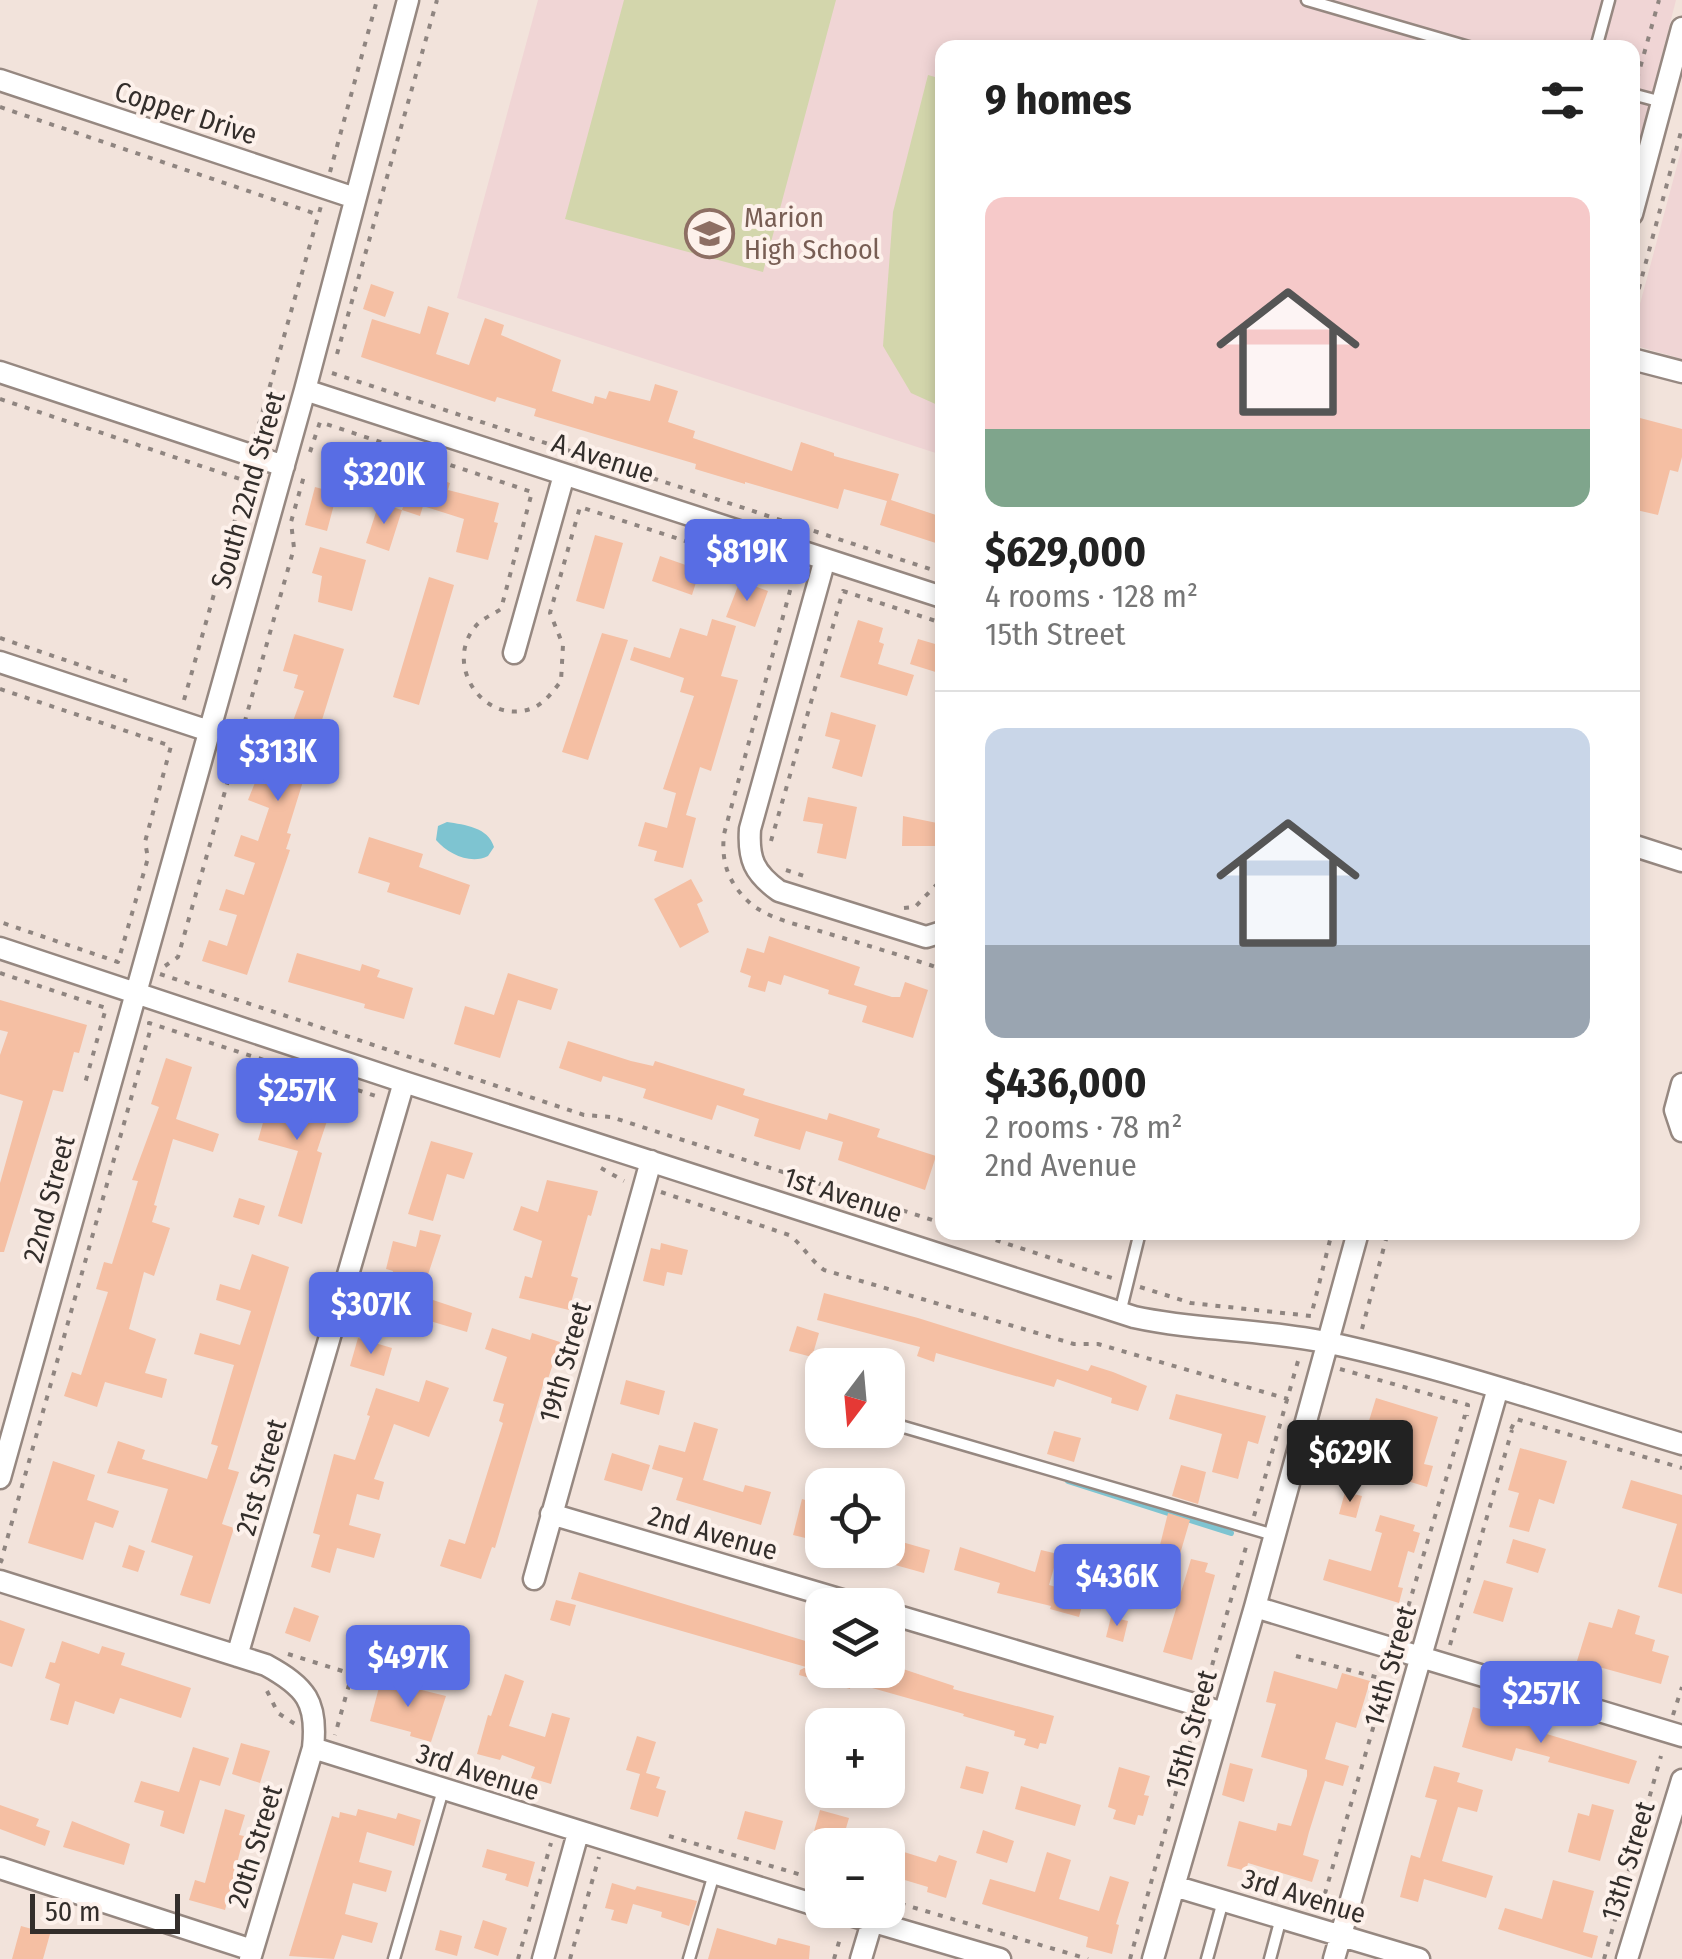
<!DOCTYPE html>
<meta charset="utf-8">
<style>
:root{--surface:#fff;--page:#f6f6f6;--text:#222;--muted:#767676;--line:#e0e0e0;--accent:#586de4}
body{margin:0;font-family:"Fira Sans Condensed",sans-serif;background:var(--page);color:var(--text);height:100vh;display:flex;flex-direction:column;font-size:38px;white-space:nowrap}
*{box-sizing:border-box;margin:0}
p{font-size:32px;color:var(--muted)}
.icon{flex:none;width:55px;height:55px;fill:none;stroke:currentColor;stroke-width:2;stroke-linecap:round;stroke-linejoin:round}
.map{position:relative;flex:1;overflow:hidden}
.sheet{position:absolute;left:935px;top:40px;width:705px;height:1200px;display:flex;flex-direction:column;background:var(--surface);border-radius:20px;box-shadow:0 5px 15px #0003}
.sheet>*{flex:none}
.needle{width:65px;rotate:196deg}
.tools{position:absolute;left:805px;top:1348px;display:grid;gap:20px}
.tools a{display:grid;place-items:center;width:100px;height:100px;border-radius:20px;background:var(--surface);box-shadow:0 5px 15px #0003;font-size:50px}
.scale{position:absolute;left:30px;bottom:25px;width:150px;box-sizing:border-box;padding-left:10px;border:5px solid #332e2b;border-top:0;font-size:28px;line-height:35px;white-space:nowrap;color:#332e2b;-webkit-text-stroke:8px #fdf1eb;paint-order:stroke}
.price{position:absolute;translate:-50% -85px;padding:0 22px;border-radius:10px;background:var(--accent);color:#fff;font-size:32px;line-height:65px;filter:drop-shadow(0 2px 5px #0008)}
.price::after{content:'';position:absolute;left:50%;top:60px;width:30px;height:22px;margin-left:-15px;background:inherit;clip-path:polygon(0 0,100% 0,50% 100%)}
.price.active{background:#222;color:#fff}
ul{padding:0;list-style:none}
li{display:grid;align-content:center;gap:20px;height:530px;padding:0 50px}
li+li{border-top:2px solid var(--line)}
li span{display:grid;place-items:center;height:310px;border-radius:20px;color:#555}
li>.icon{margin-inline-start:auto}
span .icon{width:180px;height:180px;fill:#fffc;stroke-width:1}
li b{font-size:42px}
h2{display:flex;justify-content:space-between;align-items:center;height:120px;padding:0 50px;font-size:42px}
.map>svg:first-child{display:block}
.education{fill:#f0d5d5}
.green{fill:#d3d6ac}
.water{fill:#7ec4d1}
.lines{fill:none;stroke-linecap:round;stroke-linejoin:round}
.stream{stroke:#7ec4d1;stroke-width:6}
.building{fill:#f5bfa3}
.lane-casing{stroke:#968881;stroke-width:15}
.street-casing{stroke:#968881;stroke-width:25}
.path{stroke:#8f8580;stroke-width:4;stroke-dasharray:5 8;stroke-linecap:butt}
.lane{stroke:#fff;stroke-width:10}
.street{stroke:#fff;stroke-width:20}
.labels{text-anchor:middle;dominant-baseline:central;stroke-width:8;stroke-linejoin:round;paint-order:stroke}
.street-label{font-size:28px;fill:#332e2b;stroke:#fdf1eb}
.education-label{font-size:28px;fill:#785e54;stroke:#fdf1eb;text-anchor:start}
</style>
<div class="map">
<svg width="1682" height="1959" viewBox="0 0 1682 1959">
<rect width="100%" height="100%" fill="#f2e3db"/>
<path class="education" d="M538 0H1676L1633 167 1632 48H942V455L457 298Z
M1682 147V359L1633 345 1632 334Z"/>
<path class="green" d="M624 0H836L763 272 565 219Z
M928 75 942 79V407L911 393 883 346 893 212Z"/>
<path class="water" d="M447 822C465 825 488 827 494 847L488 856C471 865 448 854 436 840L438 826Z"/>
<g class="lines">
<path class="stream" d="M1068 1481 1231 1533"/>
</g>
<path class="building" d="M371 284 394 292 385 317 363 309Z
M428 306 449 313 436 354 469 365 485 318 504 325 501 335 561 360 552 391 593 404 595 396 606 399 609 391 650 401 655 384 678 391 668 422 695 431 693 438 792 471 801 442 834 453V456L899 474 891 500 942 517V545L880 525 887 501 844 489 838 509 745 482V484L695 469 696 464 534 416 536 409 497 397 495 402 361 357 372 319 420 334Z
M1640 418 1682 429V457L1678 472 1670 470 1658 515 1632 509V446Z
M345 453 382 465 374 490 337 479Z
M414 471 450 483 448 490 499 503 494 522 498 523 488 560 456 552 464 519 423 506 420 516 402 510Z
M315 487 337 493 327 531 305 525Z
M379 503 402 510 389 551 366 543Z
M595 535 623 543 604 609 576 601Z
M320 547 366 560 352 611 318 602 322 576 312 573Z
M660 556 700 570 692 595 652 581Z
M429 577 454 585 419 705 393 697Z
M740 581 768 591 755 627 726 617Z
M712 619 736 626 721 676 738 680 711 771 700 767 686 815 696 818 683 868 654 861 657 851 638 846 645 822 667 828 676 793 663 789 694 696 680 692 684 678 630 660 634 647 670 658 680 628 707 636Z
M858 620 883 628 879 642 884 644 878 664 914 675 907 696 840 677Z
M602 633 628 640 588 760 562 752Z
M294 634 344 649 287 833 291 834 286 849 290 850 247 975 202 961 209 940 227 946 237 915 219 910 226 889 244 895 255 863 234 856 241 835 258 841 269 808 248 800 256 780 274 787 286 754 264 746 271 726 289 732 304 691 294 688 298 675 283 671Z
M918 639 942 646V674L910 664Z
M831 712 876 725 862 777 832 768 840 740 825 736Z
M808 797 857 807 846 859 817 853 823 824 803 821Z
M903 816 942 824V846H902Z
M369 837 423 854 419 867 470 885 460 915 387 892 390 883 358 873Z
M691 879 703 901 697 904 709 932 680 948 654 899Z
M769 936 860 967 854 985 892 997H900L905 982 928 990 913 1038 862 1022 867 1006 828 994 829 990 784 975 781 985 768 981 765 992 748 987 751 976 740 972 747 948 764 953Z
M297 953 360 971 362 964 380 970 377 977 413 988 404 1019 364 1008 365 1004 288 982Z
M508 973 558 989 551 1010 518 1000 500 1058 454 1044 465 1006 494 1015Z
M0 1000 87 1025 79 1053 74 1052 63 1092 53 1090 4 1252H0V1183L23 1101 0 1094V1055L8 1032 0 1030Z
M568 1041 631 1061 653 1066 655 1061 697 1074 745 1089 743 1095 827 1120 829 1113 880 1129 877 1137 936 1156 925 1190 838 1160 843 1142 806 1131 800 1150 754 1136 759 1119 717 1105 712 1120 643 1098 646 1089 603 1076 601 1082 559 1068Z
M166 1058 192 1067 176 1119 219 1134 213 1152 173 1139 154 1205 157 1206 152 1222 170 1228 154 1276 144 1272 129 1329 156 1339 145 1373 167 1379 162 1398 105 1382 97 1407 64 1396 72 1372 81 1375 108 1292 96 1289 104 1262 112 1264 138 1181 132 1180 159 1107 151 1104Z
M273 1088 311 1099 313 1094 334 1100 317 1151 322 1153 302 1224 278 1216 298 1151 258 1140Z
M431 1141 473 1153 464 1179 447 1174 433 1221 408 1214Z
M547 1180 598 1191 591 1216 588 1215 571 1276 578 1278 569 1310 519 1298 525 1276 532 1278 542 1241 513 1230 521 1206 538 1212Z
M239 1198 265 1206 259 1225 233 1217Z
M420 1230 441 1235 421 1296 472 1313 467 1332 413 1316 412 1323 388 1317 389 1310 384 1309 393 1271 386 1269 393 1241 416 1247Z
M661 1243 688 1250 682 1275 667 1272 664 1286 643 1281 651 1248 660 1250Z
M252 1254 289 1267 228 1469 239 1472 222 1524 234 1528 210 1604 180 1595 193 1556 151 1542 168 1489 107 1473 118 1441 145 1450 142 1459 207 1479 218 1446 211 1444 234 1365 194 1354 200 1333 240 1345 251 1311 216 1300 220 1284 240 1290Z
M824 1293 918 1318 1088 1371 1091 1365 1113 1372 1147 1386 1138 1411 1111 1403 1112 1398 1057 1379 1054 1387 936 1353 934 1362 917 1356 920 1347 817 1320Z
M797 1326 819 1333 812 1357 789 1351Z
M492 1328 530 1340 532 1333 560 1342 548 1379 545 1378 495 1548 492 1547 481 1579 440 1566 449 1539 465 1544 503 1423 499 1421 504 1404 493 1401 507 1357 485 1349Z
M358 1338 392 1348 384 1376 350 1366Z
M426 1380 449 1388 429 1437 394 1424 374 1479 384 1482 379 1500 357 1494 349 1525 381 1534 374 1558 337 1548 330 1573 311 1567 320 1535 313 1533 334 1454 355 1460 370 1416 367 1415 376 1388 419 1402Z
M626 1380 665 1391 659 1415 620 1404Z
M1176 1394 1266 1416 1258 1444 1248 1441 1238 1479 1212 1472 1222 1434 1169 1419Z
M1376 1398 1438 1417 1424 1464 1433 1466 1427 1487 1391 1476 1403 1435 1368 1424Z
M694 1422 718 1429 703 1480 743 1492 745 1485 771 1492 761 1525 676 1500 683 1478 652 1469 659 1445 685 1452Z
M1054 1431 1081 1438 1074 1462 1047 1454Z
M1520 1448 1567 1461 1554 1504 1539 1499 1529 1532 1509 1527 1519 1493 1508 1490Z
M612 1453 650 1465 642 1491 604 1480Z
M53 1461 95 1475 87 1500 119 1511 113 1528 95 1522 83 1560 28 1543Z
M1181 1465 1206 1472 1198 1504 1172 1496Z
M1631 1480 1682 1495V1594L1658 1587 1677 1524 1622 1508Z
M1345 1492 1362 1496 1356 1518 1339 1514Z
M802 1499 822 1505V1542L793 1535Z
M1168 1513 1190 1520 1180 1554 1159 1549Z
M1380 1515 1415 1525 1413 1531 1420 1533 1414 1553 1408 1551 1398 1587 1403 1588 1399 1603 1323 1580 1329 1559 1371 1571 1382 1533 1375 1531Z
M888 1538 930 1550 924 1573 888 1563Z
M1513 1539 1546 1549 1538 1573 1506 1563Z
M129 1545 145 1551 138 1572 122 1567Z
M960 1547 1035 1572 1041 1550 1058 1554 1049 1585 1085 1595 1079 1617 1050 1609 1051 1606 997 1593 1000 1583 954 1570Z
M1191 1559 1208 1563 1205 1572 1215 1575 1192 1660 1163 1652Z
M579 1572 812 1643 817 1626H822V1670H888V1664L954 1686 953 1689 1054 1716 1046 1744 1040 1743 1038 1749 1024 1745 1026 1739 1014 1736 1015 1731 963 1716 964 1714 851 1682 850 1689 799 1675 800 1670 806 1667 571 1599Z
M1484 1580 1513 1588 1503 1622 1473 1613Z
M556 1600 576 1605 570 1626 550 1620Z
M294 1607 319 1616 310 1642 285 1633Z
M1618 1609 1640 1616 1635 1634 1655 1640 1652 1651 1669 1656 1661 1684 1577 1661 1589 1622 1612 1628Z
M1111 1617 1128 1621 1123 1642 1106 1637Z
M0 1620 25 1629 12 1667 0 1663Z
M369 1626 394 1633 389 1654 363 1647Z
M62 1641 99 1654 102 1646 125 1653 121 1665 191 1688 181 1718 120 1698 114 1714 75 1701 68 1725 50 1720 60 1684 45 1678 50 1662 55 1663Z
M1274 1671 1337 1689 1342 1673 1370 1681 1356 1728 1336 1722 1325 1759 1349 1766 1343 1786 1325 1781 1309 1832 1303 1855 1319 1860 1312 1882 1248 1863 1246 1871 1227 1866 1239 1821 1276 1831 1278 1823 1291 1826 1307 1776V1770L1261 1757 1276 1704 1266 1702Z
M505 1674 524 1681 509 1726 545 1737 552 1713 570 1718 551 1784 531 1778 535 1767 502 1755 500 1760 477 1754 488 1715 491 1716Z
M381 1680 446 1696 431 1742 410 1736 411 1732 370 1721Z
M1473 1707 1542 1726 1540 1732 1637 1761 1629 1784 1548 1762 1550 1757 1516 1748 1512 1761 1462 1747Z
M637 1736 656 1742 646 1773 660 1777 656 1788 666 1791 658 1817 630 1809 640 1774 626 1770Z
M241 1743 270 1751 260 1783 232 1774Z
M193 1747 229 1758 220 1786 200 1780 184 1834 160 1826 164 1811 134 1802 141 1781 179 1792Z
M1230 1763 1253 1769 1244 1802 1222 1795Z
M966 1766 989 1772 983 1794 960 1788Z
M1434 1766 1460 1773 1457 1782 1483 1790 1477 1812 1458 1807 1442 1861 1493 1876 1486 1898 1424 1879 1418 1902 1400 1897 1411 1855 1420 1858 1437 1800 1425 1797Z
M1119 1767 1150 1776 1144 1795 1149 1796 1143 1816 1138 1815 1135 1825 1113 1819 1116 1810 1108 1807Z
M1021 1786 1081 1805 1075 1826 1015 1809Z
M1592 1804 1614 1810 1600 1861 1568 1852 1578 1813 1589 1816Z
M0 1805 39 1819 36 1826 50 1831 45 1846 0 1829Z
M225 1809 245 1815 239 1835 244 1836 225 1910 189 1900 195 1880 205 1883Z
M358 1809 396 1819 398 1813 421 1820 414 1846 367 1832 359 1862 392 1871 386 1892 353 1883 345 1914 378 1923 372 1943 342 1935 334 1959 289 1956 332 1816 339 1818 340 1812 356 1816Z
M820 1810 849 1818 841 1845H822V1864L806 1860Z
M745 1811 783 1821 775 1850 737 1839Z
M72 1821 130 1844 124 1865 63 1847Z
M983 1830 1014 1841 1007 1863 976 1853Z
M888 1847 936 1862 939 1855 957 1861 946 1898 927 1892 928 1887 888 1875Z
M487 1849 535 1862 528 1887 505 1880 507 1874 482 1867Z
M1047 1852 1071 1860 1059 1899 1099 1911 1110 1876 1129 1882 1116 1924 1119 1925 1112 1954 1086 1947 1088 1937 982 1904 990 1879 1035 1892Z
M1553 1880 1594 1891 1583 1932 1598 1936 1592 1958 1498 1929 1505 1908 1542 1919Z
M612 1883 635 1890 637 1886 697 1901 689 1926 661 1917 662 1912 633 1904 627 1924 611 1920 614 1910 605 1908Z
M483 1920 507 1928 498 1956 474 1948Z
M21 1926 50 1934 43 1959H12Z
M717 1928 776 1945 778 1938 810 1946 809 1959H708Z
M440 1930 462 1936 457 1956 435 1950Z"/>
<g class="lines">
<defs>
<path id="lane" d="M1307 0 1472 48
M1596 48 1609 0
M1632 94 1662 102
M1120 1313 1140 1232
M890 1423 1274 1535
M394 1959 443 1790
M689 1959 714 1874
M1207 1959 1223 1901
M1270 1959 1281 1918"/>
<path id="street" d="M0 80 355 198
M1632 214 1682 28
M1632 359 1682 372
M0 372 284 466
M305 390 942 597
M825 559 750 829C748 859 754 873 779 891L926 937 942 932
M514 653 564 475
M0 662 209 731
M1632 845 1682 861
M0 948 404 1082 1134 1317C1198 1331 1265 1329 1330 1343 1449 1369 1566 1409 1682 1444
M1682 1084 1675 1110 1682 1131
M0 1478 305 390 408 0
M551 1514 859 1605
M534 1579 651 1161
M0 1581 266 1665C306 1687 318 1702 313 1748L822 1907
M1255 1607 1682 1736
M888 1613 1224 1713
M237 1656 404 1082
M0 1868 252 1950
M1174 1886 1419 1959
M833 1910 1000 1959
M250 1959 313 1748
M543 1959 578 1833
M861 1959 872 1922
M1153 1959 1255 1607 1358 1232
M1334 1959 1498 1388
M1627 1959 1682 1780"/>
</defs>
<use href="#lane" class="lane-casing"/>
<use href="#street" class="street-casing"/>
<path class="path" d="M1637 79 1659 0
M0 107 319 215
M330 172 377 0
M1632 314 1682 128
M337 354 437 0
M332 373 942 573
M0 399 246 481
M254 434 256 435 321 206
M310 452 320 422 532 492 501 609C492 615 481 619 475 627 443 666 485 727 533 708 545 703 554 690 561 681L563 645 550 613 580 507 794 576 724 834C721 862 728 883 750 903 768 919 800 925 823 932 863 944 903 956 942 969
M0 638 127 681
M0 689 171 746 145 842 148 858 118 962 0 922
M184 700 248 474
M771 841 843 591 942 623
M786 870 810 878
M904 908 915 907 942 879
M165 966 178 957 294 548 291 522 304 476
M0 973 106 1008 84 1087
M160 974 584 1115 611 1117 942 1223
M601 1168 624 1181
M661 1192 789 1235C803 1245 809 1259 824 1270L1074 1344H1098L1288 1399
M971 1232 1112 1278
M1140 1287 1191 1303 1311 1316 1332 1232
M1362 1329 1388 1232
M1340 1369 1468 1405 1467 1416
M1511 1429 1516 1419 1682 1468
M1254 1516 1298 1361
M3 1562 1 1561 150 1031 149 1023 379 1097
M1401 1631 1465 1415
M1450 1645 1512 1430
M288 1654 352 1674 335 1735
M1296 1656 1387 1680 1321 1907
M1205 1690 1248 1540
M267 1691 278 1713 295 1724
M1673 1715 1682 1687
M669 1836 822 1881
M888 1900 1088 1959
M518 1959 551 1843
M570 1959 599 1857
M834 1959 841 1935
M1130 1959 1195 1723
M1604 1959 1661 1756"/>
<use href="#lane" class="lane"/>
<use href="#street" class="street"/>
</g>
<defs>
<symbol id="school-ring" viewBox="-11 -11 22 22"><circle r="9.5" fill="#fdf1eb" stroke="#8d6e63" stroke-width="1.5"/><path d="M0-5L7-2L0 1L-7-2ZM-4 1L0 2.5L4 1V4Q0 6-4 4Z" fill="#8d6e63"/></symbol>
</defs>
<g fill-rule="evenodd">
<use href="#school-ring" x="682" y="206" width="55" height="55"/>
</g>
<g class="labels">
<g class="street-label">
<text transform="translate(186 113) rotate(18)">Copper Drive</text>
<text transform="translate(603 458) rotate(18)">A Avenue</text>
<text transform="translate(248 490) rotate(-74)">South 22nd Street</text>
<text transform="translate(843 1195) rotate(18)">1st Avenue</text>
<text transform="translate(49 1199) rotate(-75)">22nd Street</text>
<text transform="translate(565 1362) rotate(-74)">19th Street</text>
<text transform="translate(261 1477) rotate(-74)">21st Street</text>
<text transform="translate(713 1533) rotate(16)">2nd Avenue</text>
<text transform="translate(1390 1666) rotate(-74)">14th Street</text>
<text transform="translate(1191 1730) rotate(-74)">15th Street</text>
<text transform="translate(478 1772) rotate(18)">3rd Avenue</text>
<text transform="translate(255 1846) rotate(-73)">20th Street</text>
<text transform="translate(1628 1861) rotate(-73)">13th Street</text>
<text transform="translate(1304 1896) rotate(17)">3rd Avenue</text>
</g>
<g class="education-label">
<text x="744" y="217">Marion<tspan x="744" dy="32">High School</tspan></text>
</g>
</g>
</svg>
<div class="tools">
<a><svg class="needle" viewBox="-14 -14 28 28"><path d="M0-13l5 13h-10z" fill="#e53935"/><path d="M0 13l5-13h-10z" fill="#767676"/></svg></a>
<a><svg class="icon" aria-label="locate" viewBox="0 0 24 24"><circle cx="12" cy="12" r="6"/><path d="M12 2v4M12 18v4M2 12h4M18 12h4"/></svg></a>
<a><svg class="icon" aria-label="layers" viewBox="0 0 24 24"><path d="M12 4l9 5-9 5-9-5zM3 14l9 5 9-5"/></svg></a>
<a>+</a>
<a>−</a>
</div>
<div class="scale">50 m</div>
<b class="price" style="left:384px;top:527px">$320K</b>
<b class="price" style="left:747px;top:604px">$819K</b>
<b class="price" style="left:278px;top:804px">$313K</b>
<b class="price" style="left:297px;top:1143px">$257K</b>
<b class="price" style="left:371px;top:1357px">$307K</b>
<b class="price active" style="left:1350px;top:1505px">$629K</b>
<b class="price" style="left:1117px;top:1629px">$436K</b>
<b class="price" style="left:408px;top:1710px">$497K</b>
<b class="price" style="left:1541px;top:1746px">$257K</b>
<section class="sheet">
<h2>9 homes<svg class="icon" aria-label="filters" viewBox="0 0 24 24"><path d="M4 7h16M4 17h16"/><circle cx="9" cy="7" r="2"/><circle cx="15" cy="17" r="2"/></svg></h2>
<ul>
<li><span style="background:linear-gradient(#f6c9c9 75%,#7fa58c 0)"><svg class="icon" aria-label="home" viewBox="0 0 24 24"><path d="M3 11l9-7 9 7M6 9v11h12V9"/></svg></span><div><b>$629,000</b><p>4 rooms · 128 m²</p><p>15th Street</p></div></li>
<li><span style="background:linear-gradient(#c9d6e8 70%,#9aa5b1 0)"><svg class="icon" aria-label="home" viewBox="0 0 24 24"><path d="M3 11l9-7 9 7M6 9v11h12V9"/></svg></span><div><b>$436,000</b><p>2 rooms · 78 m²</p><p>2nd Avenue</p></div></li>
</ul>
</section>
</div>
